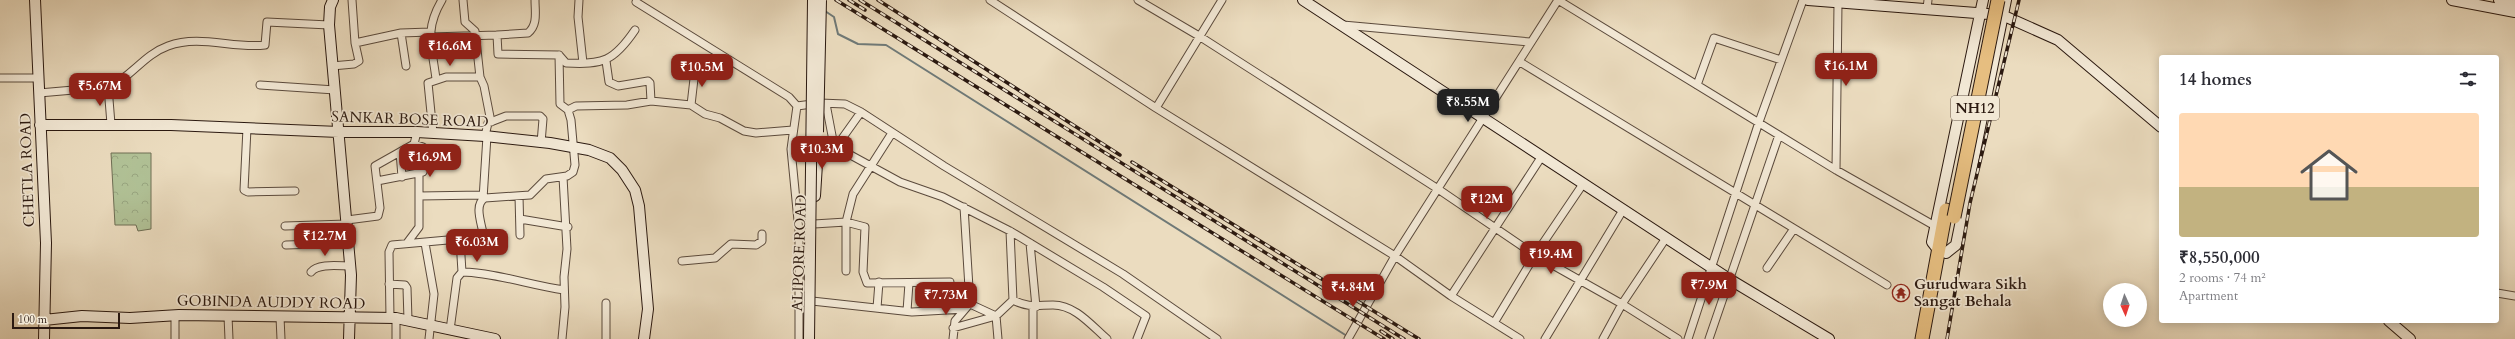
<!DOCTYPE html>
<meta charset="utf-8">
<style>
:root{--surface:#fff;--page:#f2f2f3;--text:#2b2b33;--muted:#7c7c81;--line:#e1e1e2;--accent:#8f2418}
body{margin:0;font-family:Cardo,serif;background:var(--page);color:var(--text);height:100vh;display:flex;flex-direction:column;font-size:15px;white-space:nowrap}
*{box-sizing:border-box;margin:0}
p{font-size:13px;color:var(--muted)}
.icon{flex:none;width:22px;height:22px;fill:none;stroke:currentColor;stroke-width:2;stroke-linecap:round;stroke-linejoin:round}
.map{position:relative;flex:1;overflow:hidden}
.panel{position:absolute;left:2159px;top:55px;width:340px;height:268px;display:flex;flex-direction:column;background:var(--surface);border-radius:4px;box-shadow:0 2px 10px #0003}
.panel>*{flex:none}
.needle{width:26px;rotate:177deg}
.controls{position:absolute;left:2103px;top:283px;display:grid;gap:8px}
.controls a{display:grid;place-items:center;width:44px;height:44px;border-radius:50%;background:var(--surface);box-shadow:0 2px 10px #0003;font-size:20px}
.scale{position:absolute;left:12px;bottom:10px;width:108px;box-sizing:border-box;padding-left:4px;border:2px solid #2b1910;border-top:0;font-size:11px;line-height:14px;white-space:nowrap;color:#2b1910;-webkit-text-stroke:3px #f2e8d5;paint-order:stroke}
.price{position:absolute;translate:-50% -34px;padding:0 9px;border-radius:8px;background:var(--accent);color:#fff;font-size:13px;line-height:26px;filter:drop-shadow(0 1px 2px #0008)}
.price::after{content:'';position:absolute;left:50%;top:24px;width:12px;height:9px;margin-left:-6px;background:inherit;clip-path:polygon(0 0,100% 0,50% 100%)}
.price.active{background:#222;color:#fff}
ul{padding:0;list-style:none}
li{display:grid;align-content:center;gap:8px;height:212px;padding:0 20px}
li+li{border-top:1px solid var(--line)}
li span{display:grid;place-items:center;height:124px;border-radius:4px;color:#555}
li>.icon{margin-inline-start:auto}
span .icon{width:72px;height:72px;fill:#fffc;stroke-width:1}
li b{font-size:17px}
h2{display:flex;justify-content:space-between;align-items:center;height:48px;padding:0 20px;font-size:17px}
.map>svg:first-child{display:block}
.forest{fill:url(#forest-crowns);stroke:#6e6e54}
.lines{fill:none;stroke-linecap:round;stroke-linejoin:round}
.stream{stroke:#6f7977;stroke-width:2}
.street-casing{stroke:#5b4a3c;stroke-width:9}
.secondary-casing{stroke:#2b1910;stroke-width:12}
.highway-casing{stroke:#2b1910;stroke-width:15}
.street{stroke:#f2e8d5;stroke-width:7}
.secondary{stroke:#f2e8d5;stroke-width:10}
.highway{stroke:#e6be80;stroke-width:13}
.rail-casing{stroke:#2b1910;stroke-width:3.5}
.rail{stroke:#f2e8d5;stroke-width:2;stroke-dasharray:6;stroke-linecap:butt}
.secondary-bridge-casing{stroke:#2b1910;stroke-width:12;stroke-linecap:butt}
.highway-bridge-casing{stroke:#2b1910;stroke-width:15;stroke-linecap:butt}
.secondary-bridge{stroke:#f2e8d5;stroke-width:10}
.highway-bridge{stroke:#e6be80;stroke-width:13}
.labels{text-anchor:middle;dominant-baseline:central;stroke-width:3.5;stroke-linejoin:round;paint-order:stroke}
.shield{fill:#f2e8d5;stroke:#67574b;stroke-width:1}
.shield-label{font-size:14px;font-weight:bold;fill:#2b1910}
.street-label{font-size:15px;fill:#2b1910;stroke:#f2e8d5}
.poi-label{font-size:15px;font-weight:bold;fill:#2b1910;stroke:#f2e8d5;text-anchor:start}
</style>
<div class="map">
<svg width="2515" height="339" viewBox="0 0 2515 339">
<defs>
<pattern id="forest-crowns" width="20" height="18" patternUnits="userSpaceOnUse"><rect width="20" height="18" fill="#b1c297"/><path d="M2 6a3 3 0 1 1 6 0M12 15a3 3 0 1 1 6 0" fill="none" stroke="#98a681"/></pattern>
</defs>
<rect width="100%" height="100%" fill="#ebdcbf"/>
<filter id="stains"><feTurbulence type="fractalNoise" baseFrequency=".005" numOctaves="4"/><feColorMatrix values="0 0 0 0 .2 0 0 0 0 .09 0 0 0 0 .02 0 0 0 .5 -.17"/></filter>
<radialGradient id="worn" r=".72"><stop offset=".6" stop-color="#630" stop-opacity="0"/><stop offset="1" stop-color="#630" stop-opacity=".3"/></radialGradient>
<path class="forest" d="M111 153H151V229L138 231 136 225H115Z"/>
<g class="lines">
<path class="stream" d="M825 11 834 17 838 34 858 44 886 45 1347 336"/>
<defs>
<path id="street" d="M535 0C535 12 538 25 528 33L497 35 498 54 559 55
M579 0 578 17 583 63
M990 0 1156 108 1395 256 1451 296 1520 339
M1138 0 1199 36 1438 189 1535 255 1622 304 1678 339
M1558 0 1836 170 1935 226
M636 2 789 97 797 106 820 103 845 104 861 112 944 166 1123 274 1217 339
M1927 8 1928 0
M1343 25 1530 42
M401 33 406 66
M431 37 497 35
M355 43 401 33 430 32
M559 55 566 63C603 65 614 61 635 30
M606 61 609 82 618 86 648 81 650 83 651 101
M1520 62 1887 285
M332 66 354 64 359 61 355 43 352 0
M480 77 484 86 491 122
M0 78H38
M436 79C432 46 424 30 442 0
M260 85 335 90
M1697 85 1714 38 1781 60
M108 87 111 124
M39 93 108 87C131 78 143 55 168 46 200 34 233 49 265 45L267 22 329 25
M826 104 834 146 900 182 943 197 1010 231 1103 287 1146 316 1137 339
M691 105 695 70
M797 106 791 149 799 231V339
M1156 108 1222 0
M568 110 576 106 627 105 651 101 691 105 705 114 720 118 744 131 756 133 793 130
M247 128 244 190 248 192 295 191
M433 133 428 83 446 77H480L475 31 465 22 463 0
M485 136 488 123 506 116H540L543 119 541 143
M836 147 861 112
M400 152 402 177
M1836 170 1838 3
M419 173V196
M377 181 423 172C426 165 426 155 423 147L414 144
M519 196 520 235
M483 199 487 136
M964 207 970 304
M520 219 568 227
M347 220 378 216 380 208 375 166 414 144 417 132
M814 224 846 222 865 227 863 272 867 283 950 282
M285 226 347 224
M1010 231 1013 300C1028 308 1038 305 1053 305 1075 305 1091 325 1107 339
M481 237 483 245
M460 240 462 272
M407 243 419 227V196L483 195
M425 243 434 294 429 339
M1030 243 1036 307
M286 245 348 243
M682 261 715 258 731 244 756 245 762 241V234
M1767 268 1793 230
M846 271V222L853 194 892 133
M311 272C318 263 339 266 350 266
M389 284 405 285 407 288 408 320
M2497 293 2515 296
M1451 296 1542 156
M812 301 912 312 964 309
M970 304 996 316 998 339
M877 308 879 282
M907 311 909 283
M228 316 229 339
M280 317 281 339
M390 318 389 252 392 245 481 237 483 233C481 222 474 204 485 198L530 195 546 179 567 176 573 172 575 165 571 120 568 110 560 104 559 55
M396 318V339
M1494 323 1535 255 1583 184
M953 328 996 316 1013 300
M450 330 457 278 462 272C497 273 529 285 564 290
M175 339V316
M562 339 565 307 564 277 567 249 563 177
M606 339V303
M953 339 955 321 967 307
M1033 339V306
M1348 339 1395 256 1558 0
M1545 339 1623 210
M1603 339 1622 304 1666 238
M1688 339 1759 122 1803 0
M1709 339 1779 135"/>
<path id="secondary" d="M35 0 46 243 44 339
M333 0 330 7 329 25 351 275 349 339
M1303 0 1729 279 1829 339
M1808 0 2002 15 2058 40 2161 127
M2452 0 2515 12
M2499 0 2515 3
M40 125H171L339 132H417L485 136 550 143 589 150 610 158 622 170 635 190 639 206 648 309 644 339
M815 196 818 148
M1939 251 1932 242 1983 0
M1946 253 1956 245 2006 0
M44 320 82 316 130 318 179 315 396 318 495 339
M2389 321 2410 339"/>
<path id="highway" d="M1922 339 1946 210"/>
</defs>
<use href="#street" class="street-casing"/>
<use href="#secondary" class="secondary-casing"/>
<use href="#highway" class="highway-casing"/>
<use href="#street" class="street"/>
<use href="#secondary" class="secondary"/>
<use href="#highway" class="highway"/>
<defs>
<path id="rail" d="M836 0 1384 339
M849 0 865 10
M860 0 1404 339
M878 0 1120 155
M1132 162 1419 339
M1381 331 1393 339
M1947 339 1970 203 2019 0"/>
</defs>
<use href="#rail" class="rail-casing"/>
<use href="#rail" class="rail"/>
<defs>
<path id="secondary-bridge" d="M818 132 821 0
M809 339 813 0"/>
<path id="highway-bridge" d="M1954 217 1998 0"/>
</defs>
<use href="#secondary-bridge" class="secondary-bridge-casing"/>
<use href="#highway-bridge" class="highway-bridge-casing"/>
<use href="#secondary-bridge" class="secondary-bridge"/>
<use href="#highway-bridge" class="highway-bridge"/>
</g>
<defs>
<symbol id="temple-ring" viewBox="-11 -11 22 22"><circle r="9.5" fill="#f2e8d5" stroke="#8f2418" stroke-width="1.5"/><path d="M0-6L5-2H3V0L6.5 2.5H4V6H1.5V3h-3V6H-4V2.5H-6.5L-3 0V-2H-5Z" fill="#8f2418"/></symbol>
</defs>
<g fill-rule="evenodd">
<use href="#temple-ring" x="1891" y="283" width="20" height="20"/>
</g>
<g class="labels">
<rect class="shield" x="1951" y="96" width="48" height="24" rx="3"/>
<g class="shield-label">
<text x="1975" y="108">NH12</text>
</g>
<g class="street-label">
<text transform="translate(410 119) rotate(2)">SANKAR BOSE ROAD</text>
<text transform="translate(27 170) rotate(-92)">CHETLA ROAD</text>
<text transform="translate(799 253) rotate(-88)">ALIPORE ROAD</text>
<text transform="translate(271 302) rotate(1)">GOBINDA AUDDY ROAD</text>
</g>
<g class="poi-label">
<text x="1914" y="284">Gurudwara Sikh<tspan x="1914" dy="17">Sangat Behala</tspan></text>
</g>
</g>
<rect width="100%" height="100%" filter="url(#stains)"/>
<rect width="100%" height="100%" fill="url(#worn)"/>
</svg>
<div class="controls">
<a><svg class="needle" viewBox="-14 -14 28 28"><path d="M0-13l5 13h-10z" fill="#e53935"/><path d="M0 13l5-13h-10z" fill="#7c7c81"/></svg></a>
</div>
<div class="scale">100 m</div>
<b class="price" style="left:450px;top:67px">₹16.6M</b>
<b class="price" style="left:1846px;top:87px">₹16.1M</b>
<b class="price" style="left:702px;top:88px">₹10.5M</b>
<b class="price" style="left:100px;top:107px">₹5.67M</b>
<b class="price active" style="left:1468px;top:123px">₹8.55M</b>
<b class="price" style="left:822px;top:170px">₹10.3M</b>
<b class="price" style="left:430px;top:178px">₹16.9M</b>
<b class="price" style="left:1487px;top:220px">₹12M</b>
<b class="price" style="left:325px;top:257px">₹12.7M</b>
<b class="price" style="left:477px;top:263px">₹6.03M</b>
<b class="price" style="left:1551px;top:275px">₹19.4M</b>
<b class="price" style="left:1709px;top:306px">₹7.9M</b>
<b class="price" style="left:1353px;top:308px">₹4.84M</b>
<b class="price" style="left:946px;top:316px">₹7.73M</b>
<section class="panel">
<h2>14 homes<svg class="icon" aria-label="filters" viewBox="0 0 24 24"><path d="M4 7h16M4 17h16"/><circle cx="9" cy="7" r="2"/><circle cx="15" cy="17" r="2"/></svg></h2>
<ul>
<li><span style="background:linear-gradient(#ffd9b3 60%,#c2b280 0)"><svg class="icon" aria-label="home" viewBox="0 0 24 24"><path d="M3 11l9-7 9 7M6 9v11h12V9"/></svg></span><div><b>₹8,550,000</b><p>2 rooms · 74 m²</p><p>Apartment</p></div></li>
</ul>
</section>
</div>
